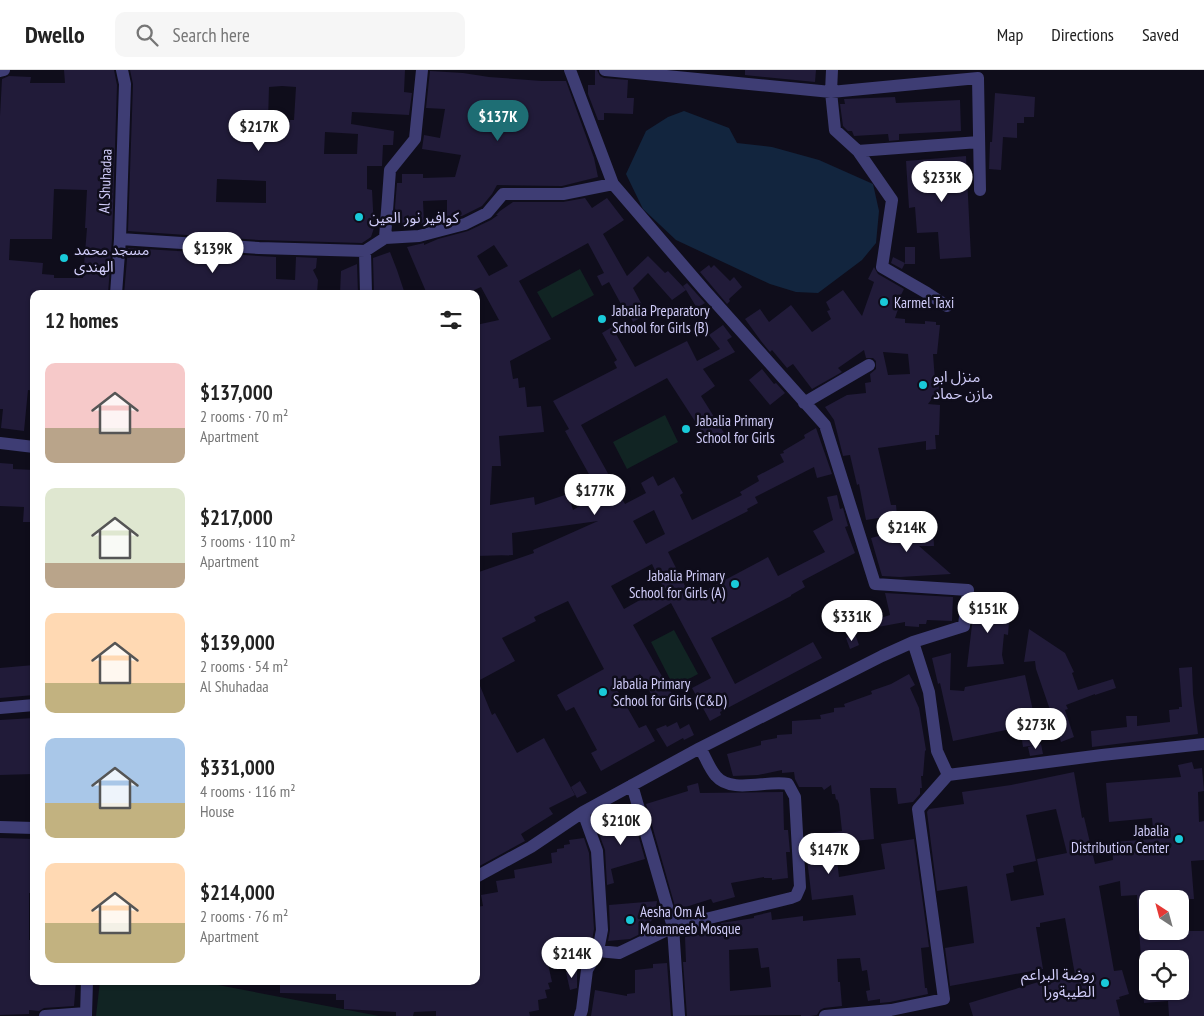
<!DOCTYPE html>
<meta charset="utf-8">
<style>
:root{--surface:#fff;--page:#f6f6f6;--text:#222;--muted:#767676;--line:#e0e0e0;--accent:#1e6e74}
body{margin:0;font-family:"PT Sans Narrow","Noto Sans Arabic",sans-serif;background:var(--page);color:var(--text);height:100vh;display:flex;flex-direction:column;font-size:19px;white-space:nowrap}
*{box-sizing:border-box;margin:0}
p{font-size:16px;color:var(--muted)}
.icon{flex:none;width:28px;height:28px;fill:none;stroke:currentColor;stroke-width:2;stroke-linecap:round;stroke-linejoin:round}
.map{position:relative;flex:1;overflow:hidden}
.sheet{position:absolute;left:30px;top:220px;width:450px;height:695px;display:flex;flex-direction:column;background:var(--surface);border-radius:10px;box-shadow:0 1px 4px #0004}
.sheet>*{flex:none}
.needle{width:32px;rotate:324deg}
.tools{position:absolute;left:1139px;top:820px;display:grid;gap:10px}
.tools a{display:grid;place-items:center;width:50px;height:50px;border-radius:10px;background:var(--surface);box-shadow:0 1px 4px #0004;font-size:25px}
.price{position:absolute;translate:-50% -42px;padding:0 11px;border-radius:18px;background:#fff;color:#222;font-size:16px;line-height:32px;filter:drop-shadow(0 1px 2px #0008)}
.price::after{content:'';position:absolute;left:50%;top:30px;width:15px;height:11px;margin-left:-8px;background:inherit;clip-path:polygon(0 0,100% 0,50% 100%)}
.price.selected{background:var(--accent);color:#fff}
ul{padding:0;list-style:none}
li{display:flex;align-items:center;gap:15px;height:125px;padding:0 15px}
li span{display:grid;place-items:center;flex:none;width:140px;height:100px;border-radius:10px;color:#555}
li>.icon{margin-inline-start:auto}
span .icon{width:60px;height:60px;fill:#fffc;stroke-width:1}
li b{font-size:21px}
h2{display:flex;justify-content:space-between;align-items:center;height:60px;padding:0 15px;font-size:21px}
header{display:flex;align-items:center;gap:30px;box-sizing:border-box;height:70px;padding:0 25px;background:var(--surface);border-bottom:1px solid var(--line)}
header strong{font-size:24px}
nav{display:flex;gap:28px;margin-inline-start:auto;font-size:18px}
.search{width:350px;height:45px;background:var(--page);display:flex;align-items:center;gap:12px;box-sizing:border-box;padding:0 18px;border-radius:10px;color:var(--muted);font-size:19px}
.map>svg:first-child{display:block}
.green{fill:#112423}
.water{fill:#12253e}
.building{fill:#211b39;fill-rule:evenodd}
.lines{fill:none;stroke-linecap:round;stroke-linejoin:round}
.minor{stroke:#3e3d74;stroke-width:12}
.poi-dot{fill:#19cad9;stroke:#0f0d1b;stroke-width:2}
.labels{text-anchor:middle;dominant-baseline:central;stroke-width:5;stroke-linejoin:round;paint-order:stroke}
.street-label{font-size:15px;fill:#d0ccf9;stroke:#0f0d1b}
.poi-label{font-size:15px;fill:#d0ccf9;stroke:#0f0d1b;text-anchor:start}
</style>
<header>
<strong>Dwello</strong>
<div class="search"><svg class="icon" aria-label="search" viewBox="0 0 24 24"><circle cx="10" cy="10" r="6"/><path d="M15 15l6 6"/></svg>Search here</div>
<nav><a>Map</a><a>Directions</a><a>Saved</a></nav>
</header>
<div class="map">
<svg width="1204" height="946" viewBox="0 0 1204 946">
<rect width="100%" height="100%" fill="#0f0d1b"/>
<path class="green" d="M580 199 594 225 552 248 537 222Z
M665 345 678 372 627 399 613 372Z
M674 560 698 604 674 617 651 572Z
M100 911H197L379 946H96Z"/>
<path class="water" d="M684 41 729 58 737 73 772 77 819 90 873 114 879 141 876 173 862 190 818 223 796 222 770 214 676 170 643 139 626 104 646 61 668 47Z"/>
<path class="building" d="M64 0H114L117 15 112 169 108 224H34V321L28 320 24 361 1 358 3 339H0V46L2 9 9 6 31 7 30 13H65ZM54 119 87 120 85 158H87L83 208H54V205L42 204 43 193 9 190 10 169H52Z
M130 0H405L404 22 412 23 409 45 352 42 351 54 394 61 393 75H383L382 96H367V119L372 120 374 158 371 167 362 173 259 170 128 161 133 14ZM282 16 296 17 294 50H290V52L268 51 269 17ZM325 62 358 64 357 84H324ZM217 109 266 111V133L216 132Z
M595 0H597L600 6 604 8 628 10 627 28H634L633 44 604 43V50H598L588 24V15H595Z
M745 0H816L815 12 745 5Z
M430 1 463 3 489 7 542 11H566L594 88 598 107 562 116 497 115 492 124 482 136 462 146 447 147V130L423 131 424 154 398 155 396 150 395 137 397 113H402V104H423V108L455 107 461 85 422 79 424 65 440 68 445 39 426 38Z
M995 23 1035 27 1034 47H1024V53H1017V68L1003 67 1001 100 989 99 990 72H992Z
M895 27 896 33 960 30 961 61 899 64V70L889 71 888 64 854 66 852 61H848L843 56 840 34H845L844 29Z
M966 86 971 187 940 189 938 162 917 163 915 137 909 138 906 91Z
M585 128 592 138 607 128 624 150 603 164 627 206 648 186 665 203 668 201 686 220 683 216 687 213 705 233 697 238 686 220 672 230 648 203 633 218 647 244 633 252 629 244 627 245 609 212 602 216 597 206 604 203 588 173 519 211 551 269 510 291 513 309 518 308 519 318 525 317 527 337 541 336 544 362 499 366 501 396H492L490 435 534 427 535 435 568 424 573 440 600 424 565 361 569 359 553 331 617 298 614 292 617 290 602 263 612 257 635 297 687 271 697 291 720 279 709 265 723 255 732 267 727 270 735 282 703 299 715 316 701 326 726 366 711 376 667 308 581 355 625 434 646 423 641 413 653 406 658 416 674 407 683 423 680 425 692 450 742 425 740 422 759 411 757 406 784 392 780 384 784 383 783 381 805 368 804 365 816 358 832 404 817 408 814 397 755 427 758 433 747 439 748 441 668 482 691 528 768 487 778 506 825 482 813 461 833 450 827 427 837 425 840 439 843 438 848 456 845 457 855 483 802 511 805 517 791 525V526L711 568 735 614 813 572 822 588 720 642 721 645 710 651 692 618 711 608 671 533 633 555 672 624 656 633 640 604 616 618 639 658 646 655 655 671 601 701 591 683 597 680 574 637 566 641 557 625 604 599 568 531 534 547 536 551 502 568 515 591 478 611 492 645 495 643 517 683 544 668 575 725 549 738 553 744 521 764 525 771 476 798V503L534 483 533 480 598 451 512 463 513 485 476 486V255L499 250 481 217 465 224H427L407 177 424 173V175L438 169 468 161 491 150 498 145H496L500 141 513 132H563ZM494 175 508 196 489 206 477 186ZM654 440 665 464 646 474 633 451ZM652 494 663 517 624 539 611 516Z
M905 177H915V194H905Z
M128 178 276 187V209L295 210 296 187 317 188 316 198 313 200 318 210 317 224H124Z
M390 182 397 200 405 224H374L373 188Z
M893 187 905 193 902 199 891 193Z
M357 194 358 224H340L341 201Z
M709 195 711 198 714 195 730 211 734 207 742 217 729 229 730 231 727 234 700 202Z
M874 197 878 204 904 219 900 227 902 228 895 248 905 249V253L925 254V251L936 252V255H940L937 284H933L935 311 946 310 928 334 940 335 939 365H935L936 379 926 380V371L878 378 891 435H896L897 445 866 450 859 414 857 415 850 385 843 386 834 350 825 337 847 325 866 323 865 313 871 312 870 304 876 299V291L873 288H866L864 280 838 298 842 302 812 319 793 294 787 298 772 280 770 282 761 271 745 249 760 239 769 252 791 235 812 262 831 249 827 241 830 240 826 232 843 220 862 246 874 212 868 209ZM883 282 908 284 910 304 888 305Z
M762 299 774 314 776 313 785 323 770 335 749 310Z
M0 393 13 394V399L34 400V452H23L24 437 0 436Z
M916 456H933L934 476H919L951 504 900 507 882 506 871 468Z
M885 523 953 527 952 551 927 550 926 554H919V557L905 556V552L867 559 865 553 890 545Z
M989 529 998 530 1009 552 1008 565 1004 564 1002 585 1004 594 967 597 974 538 979 532Z
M1029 559 1065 583 1074 602 1072 603 1078 620 1113 609 1116 618 1095 625V624L1066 635 1068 639 1065 640 1074 667 1061 672 1036 599 1035 591 1024 592Z
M855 564 859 575 850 579 846 568Z
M951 583 950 620 964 621 965 617 1025 605 1036 654 1032 655 1036 675 1023 677 1020 657 953 671 940 613 938 614 932 588Z
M34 595V625L0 628V598Z
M1192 597 1193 624 1198 664 1092 677 1091 661 1127 657 1126 646H1137V656L1170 652 1169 640 1179 639V637H1182L1179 598Z
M909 604 915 615 910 618 919 638 926 680 925 681 923 706H921L922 718H920V724L913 732 898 734 896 718H870L874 769 835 773 839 807 885 799 881 774 914 769 929 877 921 878 925 918H927L928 924 890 932 880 933V929L868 931 866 921 870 920 867 900 862 901 860 888 837 889 838 912H840L842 936 824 938 820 940 817 945 810 946H801V945L687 946 683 892H686L685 867 711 863V859H722L721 853 754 848V846L771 842 772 850 803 846V851L856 845 853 825 812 830 806 781 823 778 821 764 842 761 839 734 837 729 836 730 835 724H832L831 715 824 720 822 717H799L795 709 794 702 782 703V700L758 705 733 706 727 684 761 675V671L777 668V665L792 664V651L821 649 820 645 834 642V638L845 637 844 634 872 624 871 621 891 614ZM758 878 761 898 769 897 771 917 730 921 729 880Z
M34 648V704L0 705V650Z
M677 652 680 659 689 654 694 665 684 670 683 668 667 677 656 659 666 655 667 657Z
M1041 674 1043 684 1030 686 1028 677Z
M1192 692 1194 699 1202 698 1204 721 1198 722 1199 752 1204 751V790L1191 791 1194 829H1148V861H1204V946H1169L1168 931 1144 933 1143 921H1180V889H1141L1137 825 1121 826 1120 811 1099 816 1114 901 1122 900 1129 924 1119 927 1120 929 1116 930 1120 946H973L969 933 1045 910V914L1075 905 1065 848 1040 853V857H1036L1043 899 950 916 945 878 974 873 967 816 937 821 927 742 929 739 964 734 962 722 1011 715 1074 702 1082 748 1084 747 1095 794 1113 790 1112 772 1154 769 1152 748 1109 752 1106 713 1181 707 1178 695ZM1056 739 1067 783 1037 789 1044 825 1011 831 1006 804 1014 802 1013 796 1036 791 1026 745Z
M580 711 587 723 577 728 571 717Z
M698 713 700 723 783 722 784 760H788L790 782H786L788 808 772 810V808H764V807L731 813 735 827 713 833 711 829 676 840 646 734 688 721 687 716Z
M633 747 645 789 611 799 614 813 607 815 605 780 598 761Z
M0 768 34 769V823H29V870H31L32 911H76L74 936 44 938 39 941 29 940V944L0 945Z
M584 768 589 783 594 859 592 871 565 875 564 872 544 876 552 912 548 913 550 919 545 920 547 928 538 930 539 940 529 942 530 946H436V941L414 942 413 946H396V942L344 939V930H336V924L280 923V911H476V837L483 836 481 825 498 822 496 811 515 808 514 800 552 793 551 783 557 782V779L564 778V775L570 774 569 770Z
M657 831 656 838 648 860 630 869 608 871 610 860 609 835Z
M667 893 671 946H591L595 920 627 926V924L635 923V900L653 898V894Z
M577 900V918L570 920 566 902Z"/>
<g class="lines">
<path class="minor" d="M605 0 831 22 978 8 980 120
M832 0 831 22 835 60 858 81 892 130 882 197 927 223 947 236
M0 1 4 0
M858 81 979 72
M385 168 390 100 415 69 422 0
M120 169 259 178 365 181 385 168 419 166 465 154 487 143 503 124H563L613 114
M365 181 366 224
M116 224 120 169 125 14 122 0
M804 333 869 295
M0 373 34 377
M913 572 929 622 937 681 948 705 1102 685 1204 674
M0 638 34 635
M632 715 673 857 679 946
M0 757 34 758
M476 807 531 777 583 742 700 678 882 586 913 572 964 556 968 520 875 514 825 355 706 222 613 114 570 0
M598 881 619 883 673 857 791 828 796 826 800 817 795 727 788 714C767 710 731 724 716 706 709 698 705 686 700 678
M45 946 86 943
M86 946 87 911
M580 946 582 940 587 900 598 881 602 860 597 781 583 742
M825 946 891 940 944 929 918 739 948 705"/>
</g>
<g class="poi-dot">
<circle cx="359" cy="147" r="5"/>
<circle cx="64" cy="188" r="5"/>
<circle cx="884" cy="232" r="5"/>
<circle cx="602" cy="249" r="5"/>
<circle cx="923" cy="315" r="5"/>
<circle cx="686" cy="359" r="5"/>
<circle cx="735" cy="514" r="5"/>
<circle cx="603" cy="622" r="5"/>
<circle cx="1179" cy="769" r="5"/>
<circle cx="630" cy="850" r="5"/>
<circle cx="1105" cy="913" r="5"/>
</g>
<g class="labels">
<g class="street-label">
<text transform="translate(105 111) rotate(-88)">Al Shuhadaa</text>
</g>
<g class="poi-label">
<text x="369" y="147">كوافير نور العين</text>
<text x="74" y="179">مسجد محمد<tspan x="74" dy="17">الهندى</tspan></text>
<text x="894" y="232">Karmel Taxi</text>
<text x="612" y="240">Jabalia Preparatory<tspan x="612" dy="17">School for Girls (B)</tspan></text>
<text x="933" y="306">منزل ابو<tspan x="933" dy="17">مازن حماد</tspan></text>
<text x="696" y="350">Jabalia Primary<tspan x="696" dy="17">School for Girls</tspan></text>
<text x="725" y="505" text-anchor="end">Jabalia Primary<tspan x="725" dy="17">School for Girls (A)</tspan></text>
<text x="613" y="613">Jabalia Primary<tspan x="613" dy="17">School for Girls (C&amp;D)</tspan></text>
<text x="1169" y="760" text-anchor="end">Jabalia<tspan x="1169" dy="17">Distribution Center</tspan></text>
<text x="640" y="841">Aesha Om Al<tspan x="640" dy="17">Moamneeb Mosque</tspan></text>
<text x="1095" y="904" text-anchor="end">روضة البراعم<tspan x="1095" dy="17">الطيبةورا</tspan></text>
</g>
</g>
</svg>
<div class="tools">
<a><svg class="needle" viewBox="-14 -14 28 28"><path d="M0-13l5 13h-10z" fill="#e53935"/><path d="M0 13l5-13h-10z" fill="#767676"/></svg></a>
<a><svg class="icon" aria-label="locate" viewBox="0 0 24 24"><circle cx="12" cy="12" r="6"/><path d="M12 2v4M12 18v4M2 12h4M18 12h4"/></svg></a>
</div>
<b class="price selected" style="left:498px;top:72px">$137K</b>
<b class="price" style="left:259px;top:82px">$217K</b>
<b class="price" style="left:942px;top:133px">$233K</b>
<b class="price" style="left:213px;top:204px">$139K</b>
<b class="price" style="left:595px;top:446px">$177K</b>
<b class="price" style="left:907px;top:483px">$214K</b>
<b class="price" style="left:988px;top:564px">$151K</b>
<b class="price" style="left:852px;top:572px">$331K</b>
<b class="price" style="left:1036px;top:680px">$273K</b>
<b class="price" style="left:621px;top:776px">$210K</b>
<b class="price" style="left:829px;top:805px">$147K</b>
<b class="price" style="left:572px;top:909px">$214K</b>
<section class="sheet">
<h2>12 homes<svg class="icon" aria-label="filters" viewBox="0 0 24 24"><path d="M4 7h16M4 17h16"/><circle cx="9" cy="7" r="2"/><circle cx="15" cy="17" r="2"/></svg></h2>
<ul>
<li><span style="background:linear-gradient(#f6c9c9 65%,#b9a48a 0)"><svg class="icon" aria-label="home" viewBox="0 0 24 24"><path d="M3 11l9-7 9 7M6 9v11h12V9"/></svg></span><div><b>$137,000</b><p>2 rooms · 70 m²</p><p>Apartment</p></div></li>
<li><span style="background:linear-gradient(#dfe7d0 75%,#b9a48a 0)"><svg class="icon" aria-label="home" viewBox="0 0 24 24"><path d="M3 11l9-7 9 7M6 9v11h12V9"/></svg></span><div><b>$217,000</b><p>3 rooms · 110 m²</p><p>Apartment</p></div></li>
<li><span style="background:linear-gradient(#ffd9b3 70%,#c2b280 0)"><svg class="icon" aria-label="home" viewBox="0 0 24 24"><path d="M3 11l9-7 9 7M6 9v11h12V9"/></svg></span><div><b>$139,000</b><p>2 rooms · 54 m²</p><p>Al Shuhadaa</p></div></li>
<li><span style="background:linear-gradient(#a9c7e8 65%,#c2b280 0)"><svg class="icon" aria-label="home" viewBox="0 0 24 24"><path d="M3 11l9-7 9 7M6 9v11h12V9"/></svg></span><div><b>$331,000</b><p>4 rooms · 116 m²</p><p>House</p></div></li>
<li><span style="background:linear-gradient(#ffd9b3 60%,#c2b280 0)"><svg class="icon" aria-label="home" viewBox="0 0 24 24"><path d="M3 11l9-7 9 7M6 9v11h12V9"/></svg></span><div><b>$214,000</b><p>2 rooms · 76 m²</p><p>Apartment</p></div></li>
</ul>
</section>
</div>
